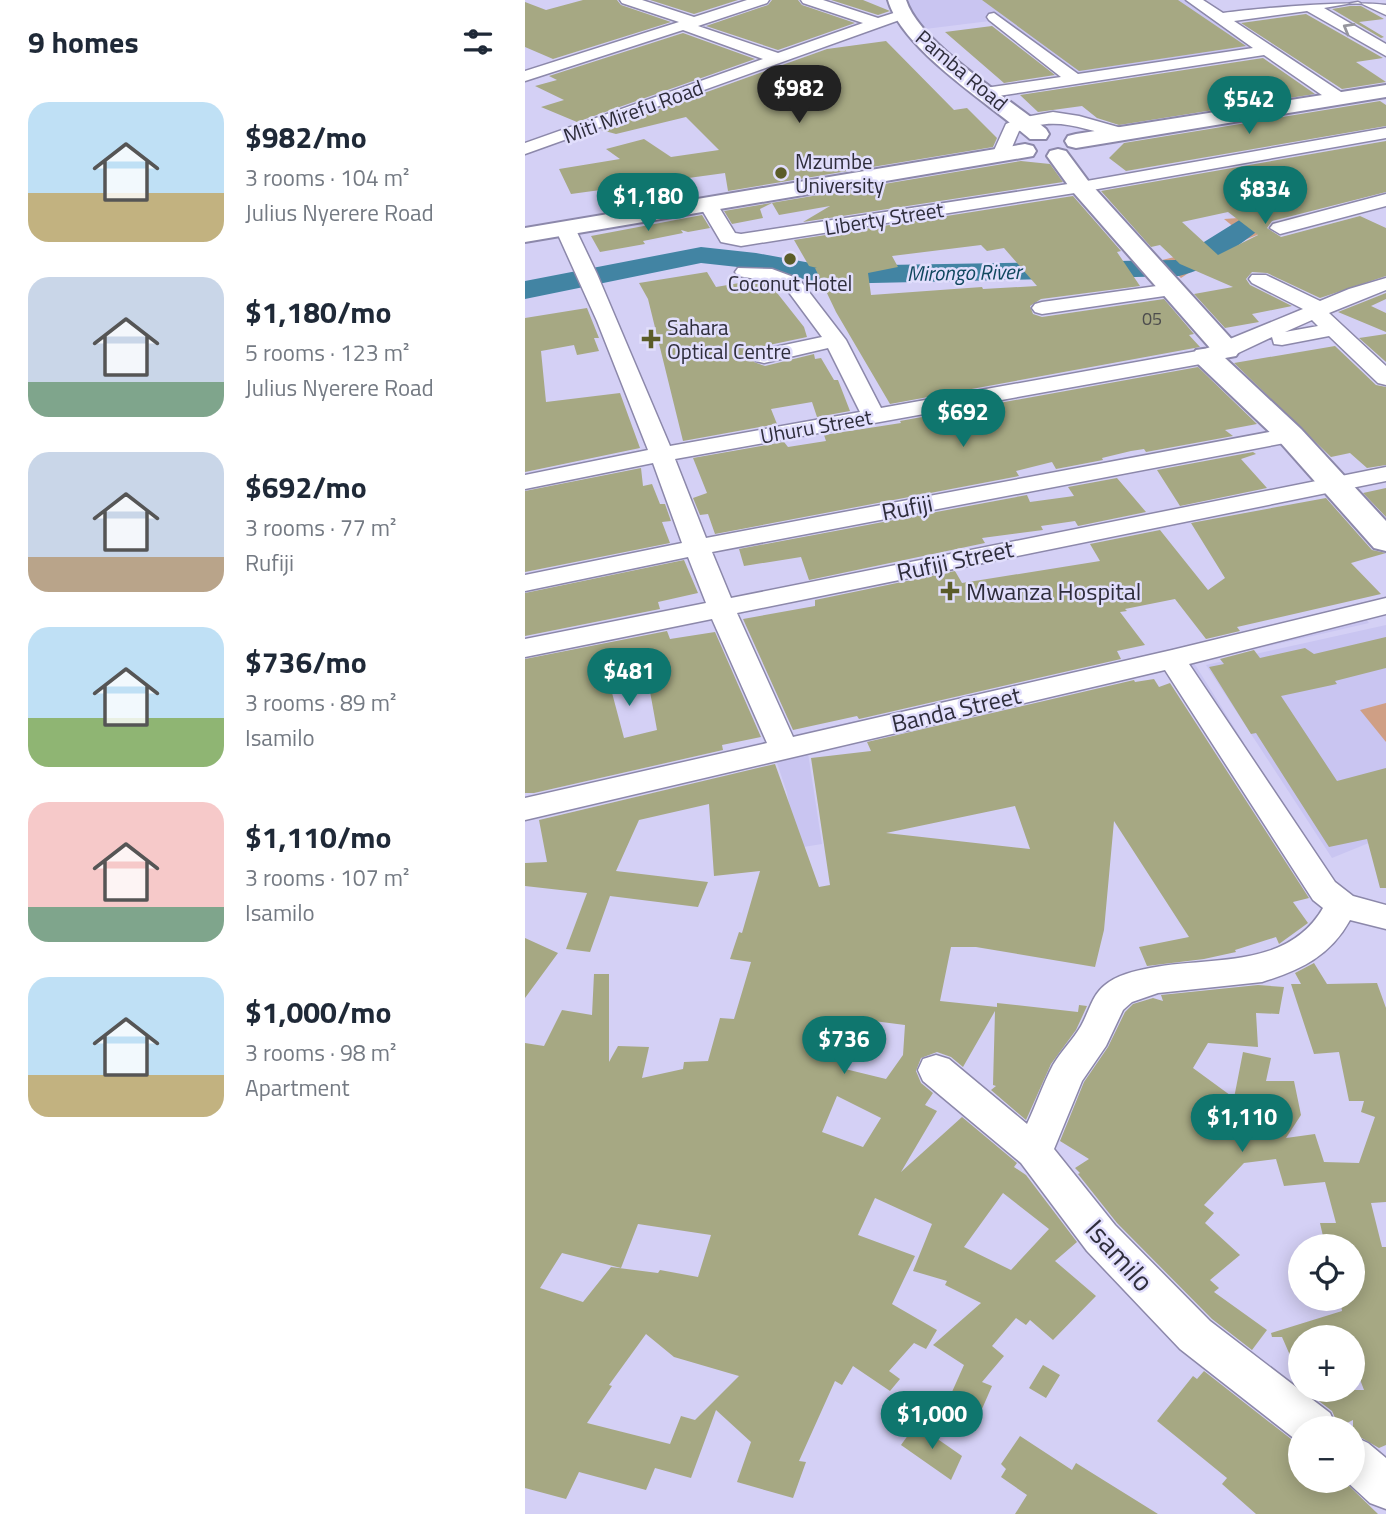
<!DOCTYPE html>
<meta charset="utf-8">
<style>
:root{--surface:#fff;--page:#f6f6f7;--text:#1f2937;--muted:#747a83;--accent:#0f766e}
body{margin:0;font-family:"Titillium Web",sans-serif;background:var(--page);color:var(--text);height:100vh;display:flex;flex-direction:column;font-size:26px;white-space:nowrap}
*{box-sizing:border-box;margin:0}
p{font-size:23px;color:var(--muted)}
.icon{flex:none;width:38px;height:38px;fill:none;stroke:currentColor;stroke-width:2;stroke-linecap:round;stroke-linejoin:round}
.map{position:relative;flex:1;overflow:hidden}
.side{display:flex;flex-direction:column;background:var(--surface);width:525px}
.side>*{flex:none}
.fabs{position:absolute;left:763px;top:1234px;display:grid;gap:14px}
.fabs a{display:grid;place-items:center;width:77px;height:77px;border-radius:50%;background:var(--surface);box-shadow:0 4px 18px #0003;font-size:35px}
.price{position:absolute;translate:-50% -60px;padding:0 16px;border-radius:24px;background:var(--accent);color:#fff;font-size:23px;line-height:46px;filter:drop-shadow(0 2px 4px #0008)}
.price::after{content:'';position:absolute;left:50%;top:42px;width:21px;height:16px;margin-left:-10px;background:inherit;clip-path:polygon(0 0,100% 0,50% 100%)}
.price.on{background:#222;color:#fff}
ul{padding:0;list-style:none}
li{display:flex;align-items:center;gap:21px;height:175px;padding:0 28px}
li span{display:grid;place-items:center;flex:none;width:196px;height:140px;border-radius:21px;color:#555}
li>.icon{margin-inline-start:auto}
span .icon{width:84px;height:84px;fill:#fffc;stroke-width:1}
li b{font-size:30px}
h2{display:flex;justify-content:space-between;align-items:center;height:84px;padding:0 28px;font-size:30px}
main{display:flex;flex:1;min-height:0}
.map>svg:first-child{display:block}
.built{fill:#c9c5f1}
.green{fill:#cf9f85}
.lines{fill:none;stroke-linecap:round;stroke-linejoin:round}
.river{fill:#4284a3;fill-rule:evenodd}
.building{fill:#a6a883;fill-rule:evenodd}
.minor-casing{stroke:#8c88aa;stroke-width:3}
.major-casing{stroke:#8c88aa;stroke-width:4}
.highway-casing{stroke:#8c88aa;stroke-width:4}
.minor{fill:#fff;fill-rule:evenodd}
.major{fill:#fff;fill-rule:evenodd}
.highway{fill:#fff;fill-rule:evenodd}
.oneway{stroke:#96969d}
.poi-dot{fill:#5b5c29;stroke:#e1defc;stroke-width:2.5}
.labels{text-anchor:middle;dominant-baseline:central;stroke-width:5;stroke-linejoin:round;paint-order:stroke}
.far-number-label{font-size:18px;fill:#4c4c4d}
.far-street-label{font-size:21px;fill:#2e2d3b;stroke:#e1defc}
.far-poi-label{font-size:21px;fill:#2e2d3b;stroke:#e1defc;text-anchor:start}
.far-water-label{font-size:21px;font-style:italic;fill:#0f475e;stroke:#e1defc}
.street-label{font-size:24px;fill:#2e2d3b;stroke:#e1defc}
.poi-label{font-size:24px;fill:#2e2d3b;stroke:#e1defc;text-anchor:start}
.near-street-label{font-size:28px;fill:#2e2d3b;stroke:#e1defc}
</style>
<main>
<section class="side">
<h2>9 homes<svg class="icon" aria-label="filters" viewBox="0 0 24 24"><path d="M4 7h16M4 17h16"/><circle cx="9" cy="7" r="2"/><circle cx="15" cy="17" r="2"/></svg></h2>
<ul>
<li><span style="background:linear-gradient(#bfe0f5 65%,#c2b280 0)"><svg class="icon" aria-label="home" viewBox="0 0 24 24"><path d="M3 11l9-7 9 7M6 9v11h12V9"/></svg></span><div><b>$982/mo</b><p>3 rooms · 104 m²</p><p>Julius Nyerere Road</p></div></li>
<li><span style="background:linear-gradient(#c9d6e8 75%,#7fa58c 0)"><svg class="icon" aria-label="home" viewBox="0 0 24 24"><path d="M3 11l9-7 9 7M6 9v11h12V9"/></svg></span><div><b>$1,180/mo</b><p>5 rooms · 123 m²</p><p>Julius Nyerere Road</p></div></li>
<li><span style="background:linear-gradient(#c9d6e8 75%,#b9a48a 0)"><svg class="icon" aria-label="home" viewBox="0 0 24 24"><path d="M3 11l9-7 9 7M6 9v11h12V9"/></svg></span><div><b>$692/mo</b><p>3 rooms · 77 m²</p><p>Rufiji</p></div></li>
<li><span style="background:linear-gradient(#bfe0f5 65%,#8fb573 0)"><svg class="icon" aria-label="home" viewBox="0 0 24 24"><path d="M3 11l9-7 9 7M6 9v11h12V9"/></svg></span><div><b>$736/mo</b><p>3 rooms · 89 m²</p><p>Isamilo</p></div></li>
<li><span style="background:linear-gradient(#f6c9c9 75%,#7fa58c 0)"><svg class="icon" aria-label="home" viewBox="0 0 24 24"><path d="M3 11l9-7 9 7M6 9v11h12V9"/></svg></span><div><b>$1,110/mo</b><p>3 rooms · 107 m²</p><p>Isamilo</p></div></li>
<li><span style="background:linear-gradient(#bfe0f5 70%,#c2b280 0)"><svg class="icon" aria-label="home" viewBox="0 0 24 24"><path d="M3 11l9-7 9 7M6 9v11h12V9"/></svg></span><div><b>$1,000/mo</b><p>3 rooms · 98 m²</p><p>Apartment</p></div></li>
</ul>
</section>
<div class="map">
<svg width="861" height="1514" viewBox="0 0 861 1514">
<rect width="100%" height="100%" fill="#d4d0f5"/>
<path class="built" d="M384 0H668L744 50 549 79 473 20 400 29 380 11Z
M831 607 844 623 669 663 719 743 691 749 642 670 283 753 297 844 272 848 262 793 251 760 233 764 225 745Z
M861 625V836L807 858 681 665Z"/>
<path class="green" d="M728 217 747 219 732 235 705 246 656 278 637 260 679 250 691 239 710 228 699 219Z
M861 703V742L835 710Z"/>
<g class="lines">
<path class="river" d="M861 171V187C825 192 788 197 756 215 722 235 694 267 654 276L302 284 231 269 176 263 0 299V281L176 247 231 253 302 266 650 260 750 198 802 181Z"/>
</g>
<path class="building" d="M58 0H92L96 5 146 22 28 59 0 47V2L21 10Z
M125 0H213L169 14Z
M247 0H273L277 5 330 23 253 50 181 26 243 5Z
M306 0H338L365 11 353 15Z
M457 0H653L721 46 554 71Z
M825 6H836L859 19 834 22 859 37 856 38 807 9Z
M781 14 858 58 831 62 861 82 817 89 716 23Z
M467 26 530 75 479 83 420 32Z
M158 33 230 59 52 122 16 107 39 100 10 86 32 80 24 76Z
M361 41 429 110 442 108 472 138 468 147 203 191 200 173 46 194 34 169 95 159 81 149 119 139 146 157 194 150 161 117 91 134 76 130 302 49Z
M738 58 790 94 594 125 572 118 557 106 513 112 495 95Z
M855 101 861 105V126L601 171 584 158 599 143Z
M861 141V192L747 221 742 228 756 237 835 216 861 228V276L795 298 742 273 727 272 721 279 725 285 767 306 727 314 734 322 700 328 669 294 708 287 655 264 635 245 626 247 576 191ZM703 212 733 235 693 255 657 222Z
M496 161 525 164 538 182 278 222 305 206 254 215 247 203 235 209 238 218 207 224 199 211Z
M548 196 596 251 592 252 615 286 516 299 505 306 508 314 517 317 639 299 669 334 664 335 675 347 365 404 311 312 290 268H292L284 266 269 240ZM456 245 462 251 479 248 512 286 458 289 457 287 346 295 343 273 373 267 367 256Z
M177 215 185 228 163 232 156 230 158 233 118 241 120 244 75 252 66 236Z
M182 272 191 287 226 281 245 284 279 327 282 337 230 348 226 355 229 362 240 366 289 354 290 359 296 358 309 380H313L325 411 292 417 287 402 246 409 252 424 158 441 123 299 114 283Z
M861 293V299L846 306 861 313V332L813 312Z
M62 308 74 338H69L74 351 52 355 49 345 16 351 21 402 95 393 115 448 0 472V318Z
M861 334V362L834 338Z
M810 346 851 385 861 387V465L842 468 825 453 806 457 709 363Z
M673 367 732 424 700 430 708 436 621 452 619 449 606 451 577 458 578 460 531 469 527 462 491 471 494 476 190 534 183 514 175 515 168 498 182 493 168 458 259 442 263 447 301 441 299 435 376 423 375 421Z
M728 452 731 454 716 459 742 488 655 506 632 470Z
M116 468 118 486 127 484 135 504H140L146 521 137 522 145 543 0 572V491Z
M592 478 621 512 553 526 550 521 516 526 518 530 457 538 460 543 284 580 276 557 219 566 214 549 502 495 505 502 549 496 543 487Z
M861 488V517L838 493Z
M801 498 847 550 861 553 826 563 856 594 712 627 715 631 681 639 650 599 600 609 602 611 595 612 620 645 592 651 596 659 334 719 332 716 268 730 218 619 290 606V600L430 571 437 583 575 561 565 544 635 530 683 590 700 578 666 523Z
M159 560 173 593 133 602 135 609 0 636V593Z
M142 631 145 639 190 632 236 737 197 745 198 750 9 793H0V659ZM124 686 132 730 99 738 86 689Z
M861 637V668L810 681 812 684 756 696 812 781 861 768V888H855L842 839 804 847 731 733 726 734 684 667 699 664 695 659 729 650 735 658 780 648 789 654Z
M629 679 634 687 645 683 784 898 768 902 783 923 754 944 751 937 710 950 711 952 679 959 622 966 614 947 664 937 589 821 579 930 570 967 451 947H426L415 1001 472 1007V1003L553 1012 554 1005 562 1006 551 1030 526 1064 501 1120 466 1090 471 1086 468 1085 470 1011 438 1067 426 1057 412 1052 396 1058 391 1071 396 1083 408 1093 400 1105 412 1111 376 1172 437 1117 492 1163 489 1167 501 1175 552 1242 530 1261 571 1296 528 1340 505 1320 501 1325 491 1318 467 1346 479 1356 457 1382 467 1386 450 1425 418 1412 439 1365 408 1345 456 1303 420 1285 422 1281 388 1271 407 1224 350 1198 333 1235 390 1256 367 1304 412 1330 401 1349 389 1343 364 1371 375 1379 365 1391 328 1366 317 1385 310 1381 274 1461 281 1462 268 1498 212 1482 226 1442 191 1410 166 1478 130 1468 121 1490 54 1472 41 1499 0 1488V1043L19 1046 37 1010 67 1015 69 974H84V1062L93 1046 124 1047 117 1078 158 1069 159 1062 183 1061 195 1018 209 1019 226 962 205 959 214 932 217 933 235 871 189 876 184 804 114 820 91 871 183 882 173 907 85 896 65 952 41 949 62 893 0 886V863L22 862 14 820 250 764 294 887 305 885 286 758 346 751 342 742 609 680 610 682ZM490 806 505 849 361 833ZM333 1019 380 1025 378 1055 361 1079 316 1068 325 1030 332 1029ZM312 1096 356 1118 338 1147 297 1132ZM478 1193 524 1229 486 1270 439 1247ZM113 1224 186 1235 173 1277 135 1270 133 1273 86 1267 58 1302 15 1288 37 1253 96 1268ZM121 1334 149 1357 214 1376 170 1420 156 1416 145 1444 62 1423 87 1386 84 1385Z
M0 938 33 953 0 998Z
M789 963 802 984 852 983 861 1008V1202L846 1203 857 1247H861V1445L854 1448 828 1433V1420L814 1427 807 1411 782 1392 786 1390H839L828 1361V1337H775V1378L757 1337H747L746 1333 817 1311 815 1298H828V1244L800 1245 795 1223H811L800 1182 759 1186 751 1159 719 1163 679 1205 689 1213 680 1223 715 1255 685 1280 694 1288 689 1292 742 1330 727 1350 687 1319 592 1223 553 1174 555 1173 550 1168 564 1159 535 1141 559 1082 583 1047 600 1012 608 1004 628 998 638 1001 636 995 733 985 759 987 754 1014 731 1013 733 1047 683 1043 668 1068 709 1098 718 1052 746 1058 741 1081H769L776 1115 761 1138 790 1134 799 1162 834 1163 850 1117 836 1112 839 1101H824L814 1052 789 1054 766 984H776L770 973Z
M518 1365 535 1375 521 1398 504 1388Z
M679 1371 775 1446V1480H818L853 1514H731L697 1484 702 1478 632 1421 668 1376 672 1379Z
M391 1424 437 1456 426 1480 376 1445Z
M495 1436 547 1470 551 1463 633 1514H490L502 1495 476 1477 481 1469 476 1464Z"/>
<g class="lines">
<defs>
<path id="minor" d="M95 0H117L169 17 222 0H244L242 3 173 26 253 53 338 23 278 3 276 0H298L353 18 375 11 382 15 380 18 0 154V143L238 59 158 30 0 81V71L154 22 97 3Z
M661 0H678L698 13C737 8 827 0 861 5V15L833 2 799 8 861 44V56L782 11 709 21 819 94 821 98 819 102H807L739 55 460 98 452 93 460 88 536 77 464 20 462 17 464 14 469 13 553 74 728 48Z
M528 112 554 116 600 129 603 133 594 138C559 129 530 115 494 131L482 159H470L467 155 481 124 495 118Z
M861 128V138L556 192 216 246 196 242 173 203 175 199H189L210 233 216 234 556 182Z
M861 194V206L755 234 745 228 748 224Z
M40 222 50 228 72 274 145 446 335 412 303 348 239 363 231 361 228 356 231 351 297 337 260 287 243 281 213 276 210 272 213 268 247 269 274 279 321 340 356 408 678 350 778 309 727 283 724 279 727 275H741L795 301 824 289 861 278V290L804 313 861 366V385L853 383 804 336 757 345 749 344 747 337 709 355 681 363 150 459 181 538 765 428 773 430 777 435 773 440 765 442 187 552 206 598 861 467V481L212 613 268 737 647 650 861 598V614L664 664 810 882 828 896 861 905V929L825 920C805 956 776 970 737 982L633 993 607 1002 598 1010 581 1046 557 1081 529 1149 590 1225 685 1321 805 1413 812 1428H775V1443L655 1349 562 1251 496 1163 398 1081 393 1070 398 1059 411 1055 424 1059 502 1124C511 1105 518 1084 528 1065 536 1051 548 1040 556 1026 564 1012 567 995 580 985 592 975 609 971 625 968 685 956 762 970 798 908L788 900 640 670 0 820V798L242 743 187 619 0 657V639L181 603 163 557 0 591V575L157 543 128 463 0 489V475L123 450 72 321 30 228ZM787 320 793 326 760 332Z
M646 284 653 286 656 290 653 294 517 314 510 312 507 308 510 304 517 302Z
M828 1436 843 1443 861 1458V1509L845 1503 820 1480H828Z"/>
<path id="major" d="M363 0H381C395 44 484 98 521 129L524 134 521 139H505C465 104 377 50 363 0Z
M533 149 541 151 564 182 711 344 715 350 711 356 700 358 776 429 861 521V551L849 548 754 441 671 362 667 356 671 350 685 348 548 192 522 156 525 151Z"/>
<path id="highway" d="M861 85V97L551 148 543 146 540 141 543 136 551 134Z
M500 144 508 146 511 151 508 156 0 242V228Z"/>
</defs>
<use href="#minor" class="minor-casing"/>
<use href="#major" class="major-casing"/>
<use href="#highway" class="highway-casing"/>
<use href="#minor" class="minor"/>
<use href="#major" class="major"/>
<use href="#highway" class="highway"/>
</g>
<defs><path id="oneway-chevron" d="M-2-3.5L2.5 0L-2 3.5" fill="none" stroke-width="1.6" stroke-linecap="round" stroke-linejoin="round" transform="scale(1.75)"/></defs>
<use class="oneway" href="#oneway-chevron" transform="translate(823 28) rotate(-150)"/>
<g class="poi-dot">
<circle cx="256" cy="173" r="7"/>
<circle cx="265" cy="259" r="7"/>
<path d="M122.5 328.5h7v7h7v7h-7v7h-7v-7h-7v-7h7z"/>
<path d="M421.5 580.5h7v7h7v7h-7v7h-7v-7h-7v-7h7z"/>
</g>
<g class="labels">
<g class="far-number-label">
<text x="627" y="318">05</text>
</g>
<g class="far-street-label">
<text transform="translate(437 70) rotate(40)">Pamba Road</text>
<text transform="translate(108 111) rotate(-20)">Miti Mirefu Road</text>
<text transform="translate(359 218) rotate(-9)">Liberty Street</text>
<text transform="translate(291 426) rotate(-10)">Uhuru Street</text>
</g>
<g class="far-poi-label">
<text x="270" y="161">Mzumbe<tspan x="270" dy="24">University</tspan></text>
<text x="265" y="283" text-anchor="middle">Coconut Hotel</text>
<text x="142" y="327">Sahara<tspan x="142" dy="24">Optical Centre</tspan></text>
</g>
<g class="far-water-label">
<text transform="translate(439 272) rotate(-1)">Mirongo River</text>
</g>
<g class="street-label">
<text transform="translate(382 507) rotate(-11)">Rufiji</text>
<text transform="translate(430 560) rotate(-12)">Rufiji Street</text>
<text transform="translate(431 709) rotate(-13)">Banda Street</text>
</g>
<g class="poi-label">
<text x="441" y="591">Mwanza Hospital</text>
</g>
<g class="near-street-label">
<text transform="translate(595 1255) rotate(48)">Isamilo</text>
</g>
</g>
</svg>
<div class="fabs">
<a><svg class="icon" aria-label="locate" viewBox="0 0 24 24"><circle cx="12" cy="12" r="6"/><path d="M12 2v4M12 18v4M2 12h4M18 12h4"/></svg></a>
<a>+</a>
<a>−</a>
</div>
<b class="price on" style="left:274px;top:125px">$982</b>
<b class="price" style="left:724px;top:136px">$542</b>
<b class="price" style="left:740px;top:226px">$834</b>
<b class="price" style="left:123px;top:233px">$1,180</b>
<b class="price" style="left:438px;top:449px">$692</b>
<b class="price" style="left:104px;top:708px">$481</b>
<b class="price" style="left:319px;top:1076px">$736</b>
<b class="price" style="left:717px;top:1154px">$1,110</b>
<b class="price" style="left:407px;top:1451px">$1,000</b>
</div>
</main>
